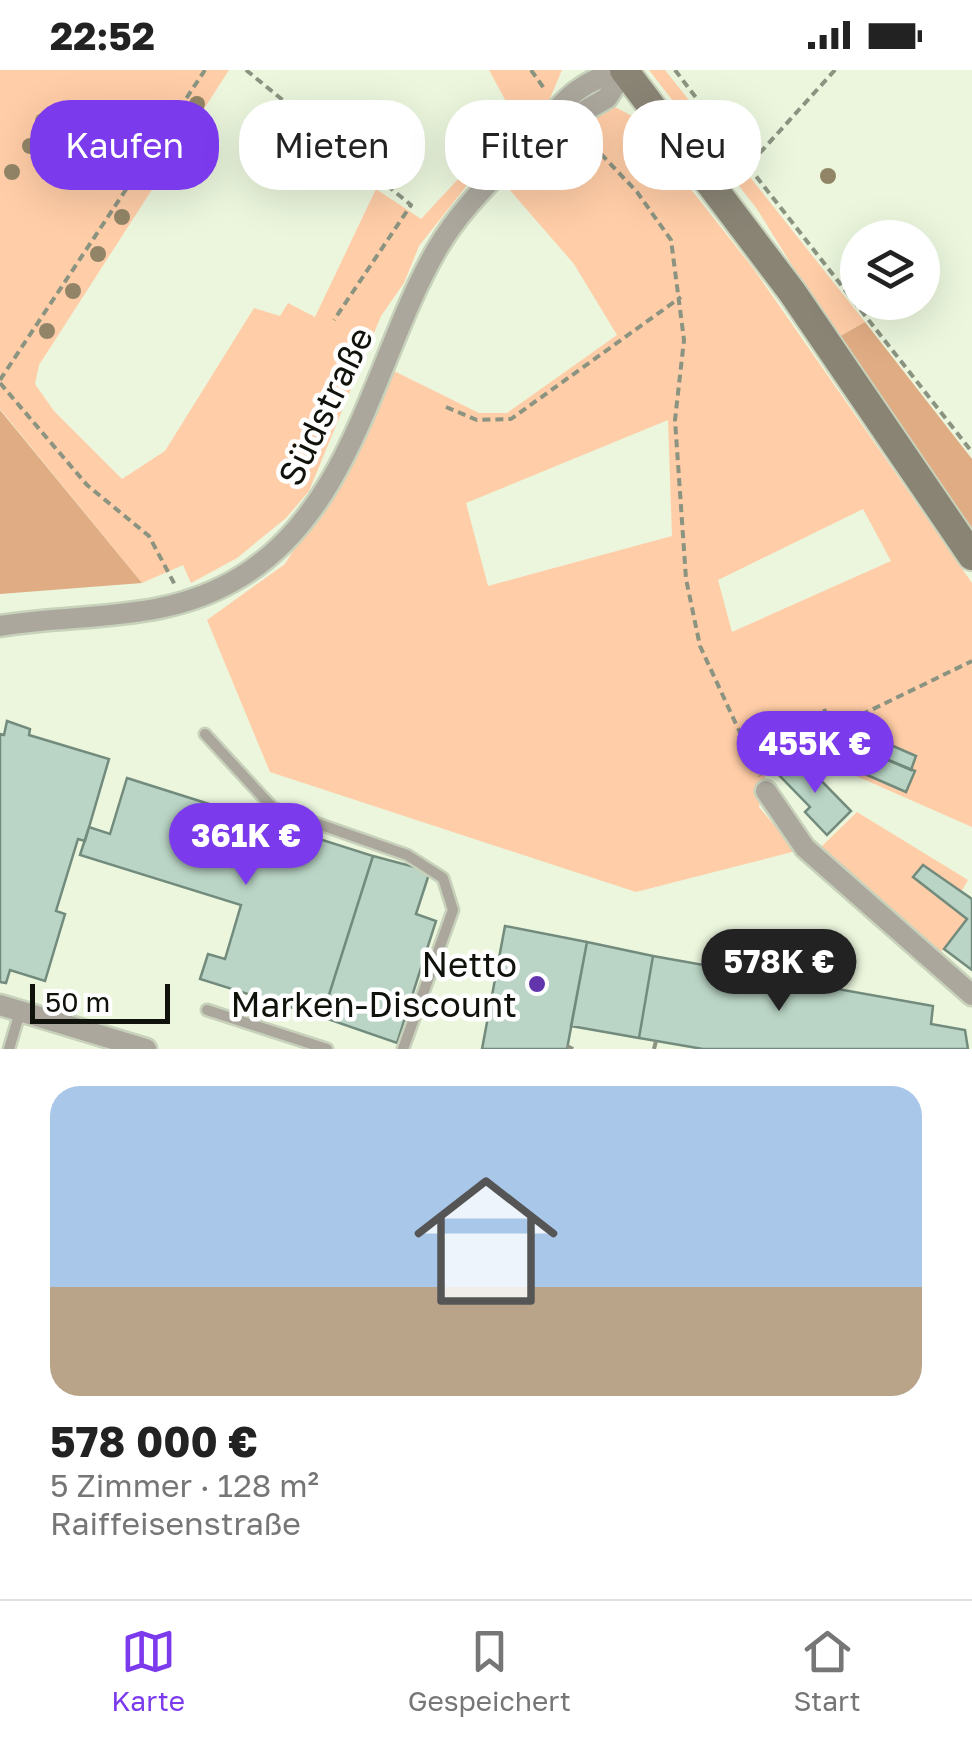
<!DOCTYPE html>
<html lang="de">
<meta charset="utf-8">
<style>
:root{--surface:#fff;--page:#f6f6f6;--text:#222;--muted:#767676;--line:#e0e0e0;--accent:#7c3aed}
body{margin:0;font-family:"Golos Text",sans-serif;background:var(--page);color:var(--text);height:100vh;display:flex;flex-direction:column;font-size:38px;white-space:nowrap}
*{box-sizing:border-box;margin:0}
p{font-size:32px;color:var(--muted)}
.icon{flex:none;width:55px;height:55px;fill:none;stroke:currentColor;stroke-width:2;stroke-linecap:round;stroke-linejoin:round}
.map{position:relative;height:979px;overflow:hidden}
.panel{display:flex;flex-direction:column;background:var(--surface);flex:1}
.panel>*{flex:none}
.guide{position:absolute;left:30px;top:30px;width:912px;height:90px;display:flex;gap:20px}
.tools{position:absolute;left:840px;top:150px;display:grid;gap:20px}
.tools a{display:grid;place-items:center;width:100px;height:100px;border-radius:50%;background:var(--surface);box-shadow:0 10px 40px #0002;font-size:50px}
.scale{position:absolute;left:30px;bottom:25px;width:140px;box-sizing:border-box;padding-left:10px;border:5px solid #10130b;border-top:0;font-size:28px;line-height:35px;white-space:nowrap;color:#10130b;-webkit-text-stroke:8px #fff;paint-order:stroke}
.price{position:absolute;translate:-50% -85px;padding:0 22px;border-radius:35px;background:var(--accent);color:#fff;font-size:32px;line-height:65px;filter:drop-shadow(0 2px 5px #0008)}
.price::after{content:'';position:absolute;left:50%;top:60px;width:30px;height:22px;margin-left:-15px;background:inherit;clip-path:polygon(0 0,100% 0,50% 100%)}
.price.current{background:#222;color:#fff}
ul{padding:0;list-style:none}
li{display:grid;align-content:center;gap:20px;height:530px;padding:0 50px}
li+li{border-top:2px solid var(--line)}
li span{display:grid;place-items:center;height:310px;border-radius:30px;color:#555}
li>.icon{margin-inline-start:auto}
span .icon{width:180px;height:180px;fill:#fffc;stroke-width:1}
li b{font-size:42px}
.pill{padding:0 35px;border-radius:40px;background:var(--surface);box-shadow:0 10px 40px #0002;font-size:35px;line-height:90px}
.pill.current{background:var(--accent);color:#fff}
.status{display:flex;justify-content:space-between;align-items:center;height:70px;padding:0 50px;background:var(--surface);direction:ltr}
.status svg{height:28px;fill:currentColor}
.tabs{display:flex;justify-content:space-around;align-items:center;height:140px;border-top:2px solid var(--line);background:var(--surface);font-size:28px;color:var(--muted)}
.tabs a{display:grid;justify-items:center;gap:5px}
.tabs .current{color:var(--accent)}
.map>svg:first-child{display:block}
.green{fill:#ffcda7;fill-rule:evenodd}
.forest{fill:#e0ac83}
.building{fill:#bad5c5;stroke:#728b7d;stroke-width:2.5}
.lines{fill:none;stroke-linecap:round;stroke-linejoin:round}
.lane-casing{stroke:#c8d2bb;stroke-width:15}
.street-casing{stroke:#c8d2bb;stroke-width:25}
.secondary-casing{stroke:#c8d2bb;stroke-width:32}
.path{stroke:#8b9381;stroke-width:4;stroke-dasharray:8 5;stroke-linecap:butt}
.lane{stroke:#aba79d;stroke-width:10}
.street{stroke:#aba79d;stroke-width:20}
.secondary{stroke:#898474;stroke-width:28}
.tree{fill:#928567}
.poi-dot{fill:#6235ad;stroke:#fff;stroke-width:4}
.labels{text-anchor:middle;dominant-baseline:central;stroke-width:9;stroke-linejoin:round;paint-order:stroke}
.street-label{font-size:35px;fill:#10130b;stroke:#fff}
.poi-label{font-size:35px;fill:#10130b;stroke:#fff;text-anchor:end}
</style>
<div class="status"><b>22:52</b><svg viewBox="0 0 49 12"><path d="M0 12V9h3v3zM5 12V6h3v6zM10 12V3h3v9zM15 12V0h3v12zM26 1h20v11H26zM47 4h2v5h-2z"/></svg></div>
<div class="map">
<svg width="972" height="979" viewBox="0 0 972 979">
<rect width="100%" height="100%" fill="#ebf6dd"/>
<path class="green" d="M0 0H229L39 295 35 314 54 341 122 409 165 381 254 238 280 246 288 233 315 247 376 119 421 149 515 48 489 0H562L548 33 479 100 419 176 404 213 381 246 309 421 286 448 237 488 191 513 183 495 142 513 0 339Z
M649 0H665L865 252 837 268 757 139Z
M615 37 634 47 753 198 972 513V757L813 687 767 697 759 737 796 781 636 822 270 702 207 550 285 494 364 363 390 299 479 343H507L617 265 574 194 501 110 586 51ZM668 350 672 466 488 516 466 433ZM863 439 891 491 732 562 718 510Z
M857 742 968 810 961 822 923 795 913 807 967 849 940 883 819 779Z"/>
<path class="forest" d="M865 252 972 389V459L837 268Z
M0 340 142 513 0 524Z"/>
<path class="building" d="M7 651 30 659 29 665 109 689 85 771 78 769 56 841 65 844 45 911 10 900 6 913 0 912V664L4 665Z
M877 669 916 686 911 700 871 683Z
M851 674 915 701 906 722 842 694Z
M797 686 851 741 827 765 805 742 810 737 778 704Z
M127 708 373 786 322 947 200 909 208 884 225 889 241 835 80 785 89 757 110 764Z
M373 786 430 801 416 844 436 851 397 973 322 947Z
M923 795 972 829V900L944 879 967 849 913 807Z
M505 856 587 872 567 979H482Z
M587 872 653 886 639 968 571 956Z
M653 886 933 936 931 954 965 960 968 979H703L639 968Z"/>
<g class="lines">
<defs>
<path id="lane" d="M205 664 273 738 407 785 443 808 453 840 403 979
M207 940 327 979
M9 979 20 942"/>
<path id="street" d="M539 67 607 28 625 1
M0 556C85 542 165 554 242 506 354 437 375 286 437 179 461 138 493 109 525 75 556 41 576 8 625 1
M766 721 805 778 972 925
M0 935 146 979"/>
<path id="secondary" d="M624 0 792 222 972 486"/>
</defs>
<use href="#lane" class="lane-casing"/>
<use href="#street" class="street-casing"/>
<use href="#secondary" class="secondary-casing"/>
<path class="path" d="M246 0 411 135 334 250
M531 0 546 21
M675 0 748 96
M835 0 748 96 972 382
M583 65 637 122 671 170 684 270 675 350 686 509 700 576 760 706
M0 310 205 0
M0 313 87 415 149 466 175 515
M446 337 477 350 511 349 681 227
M824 639 833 659
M756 696 972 591
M567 976 573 979
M654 979 656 971"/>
<use href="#lane" class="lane"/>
<use href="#street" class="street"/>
<use href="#secondary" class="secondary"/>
</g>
<g class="tree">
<circle cx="197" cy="34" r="8"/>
<circle cx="43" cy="51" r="8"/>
<circle cx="171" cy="74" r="8"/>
<circle cx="30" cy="76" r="8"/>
<circle cx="12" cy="102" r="8"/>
<circle cx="828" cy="106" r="8"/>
<circle cx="148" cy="109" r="8"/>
<circle cx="122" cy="147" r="8"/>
<circle cx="98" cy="184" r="8"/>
<circle cx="73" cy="221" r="8"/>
<circle cx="47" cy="261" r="8"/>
</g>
<circle class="poi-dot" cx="537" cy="914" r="10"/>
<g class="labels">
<g class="street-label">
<text transform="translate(325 336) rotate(-64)">Südstraße</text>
</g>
<g class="poi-label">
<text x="517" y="894">Netto<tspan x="517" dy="40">Marken-Discount</tspan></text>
</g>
</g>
</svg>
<div class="tools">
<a><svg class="icon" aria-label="layers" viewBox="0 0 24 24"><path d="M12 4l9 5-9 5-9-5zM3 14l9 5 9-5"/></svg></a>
</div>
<div class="scale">50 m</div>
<b class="price" style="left:815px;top:726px">455K €</b>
<b class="price" style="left:246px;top:818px">361K €</b>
<b class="price current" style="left:779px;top:944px">578K €</b>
<div class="guide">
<a class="pill current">Kaufen</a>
<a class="pill">Mieten</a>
<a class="pill">Filter</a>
<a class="pill">Neu</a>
</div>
</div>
<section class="panel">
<ul>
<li><span style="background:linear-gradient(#a9c7e8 65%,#b9a48a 0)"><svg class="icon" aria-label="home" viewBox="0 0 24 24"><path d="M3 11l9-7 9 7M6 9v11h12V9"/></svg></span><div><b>578 000 €</b><p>5 Zimmer · 128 m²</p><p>Raiffeisenstraße</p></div></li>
</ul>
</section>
<nav class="tabs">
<a class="current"><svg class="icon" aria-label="map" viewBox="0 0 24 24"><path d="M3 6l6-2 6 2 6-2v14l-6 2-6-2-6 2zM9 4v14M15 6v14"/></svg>Karte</a>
<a><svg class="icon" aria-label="saved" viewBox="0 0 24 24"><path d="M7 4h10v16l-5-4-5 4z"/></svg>Gespeichert</a>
<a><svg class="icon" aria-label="home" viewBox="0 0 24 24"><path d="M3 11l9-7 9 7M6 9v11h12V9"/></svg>Start</a>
</nav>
